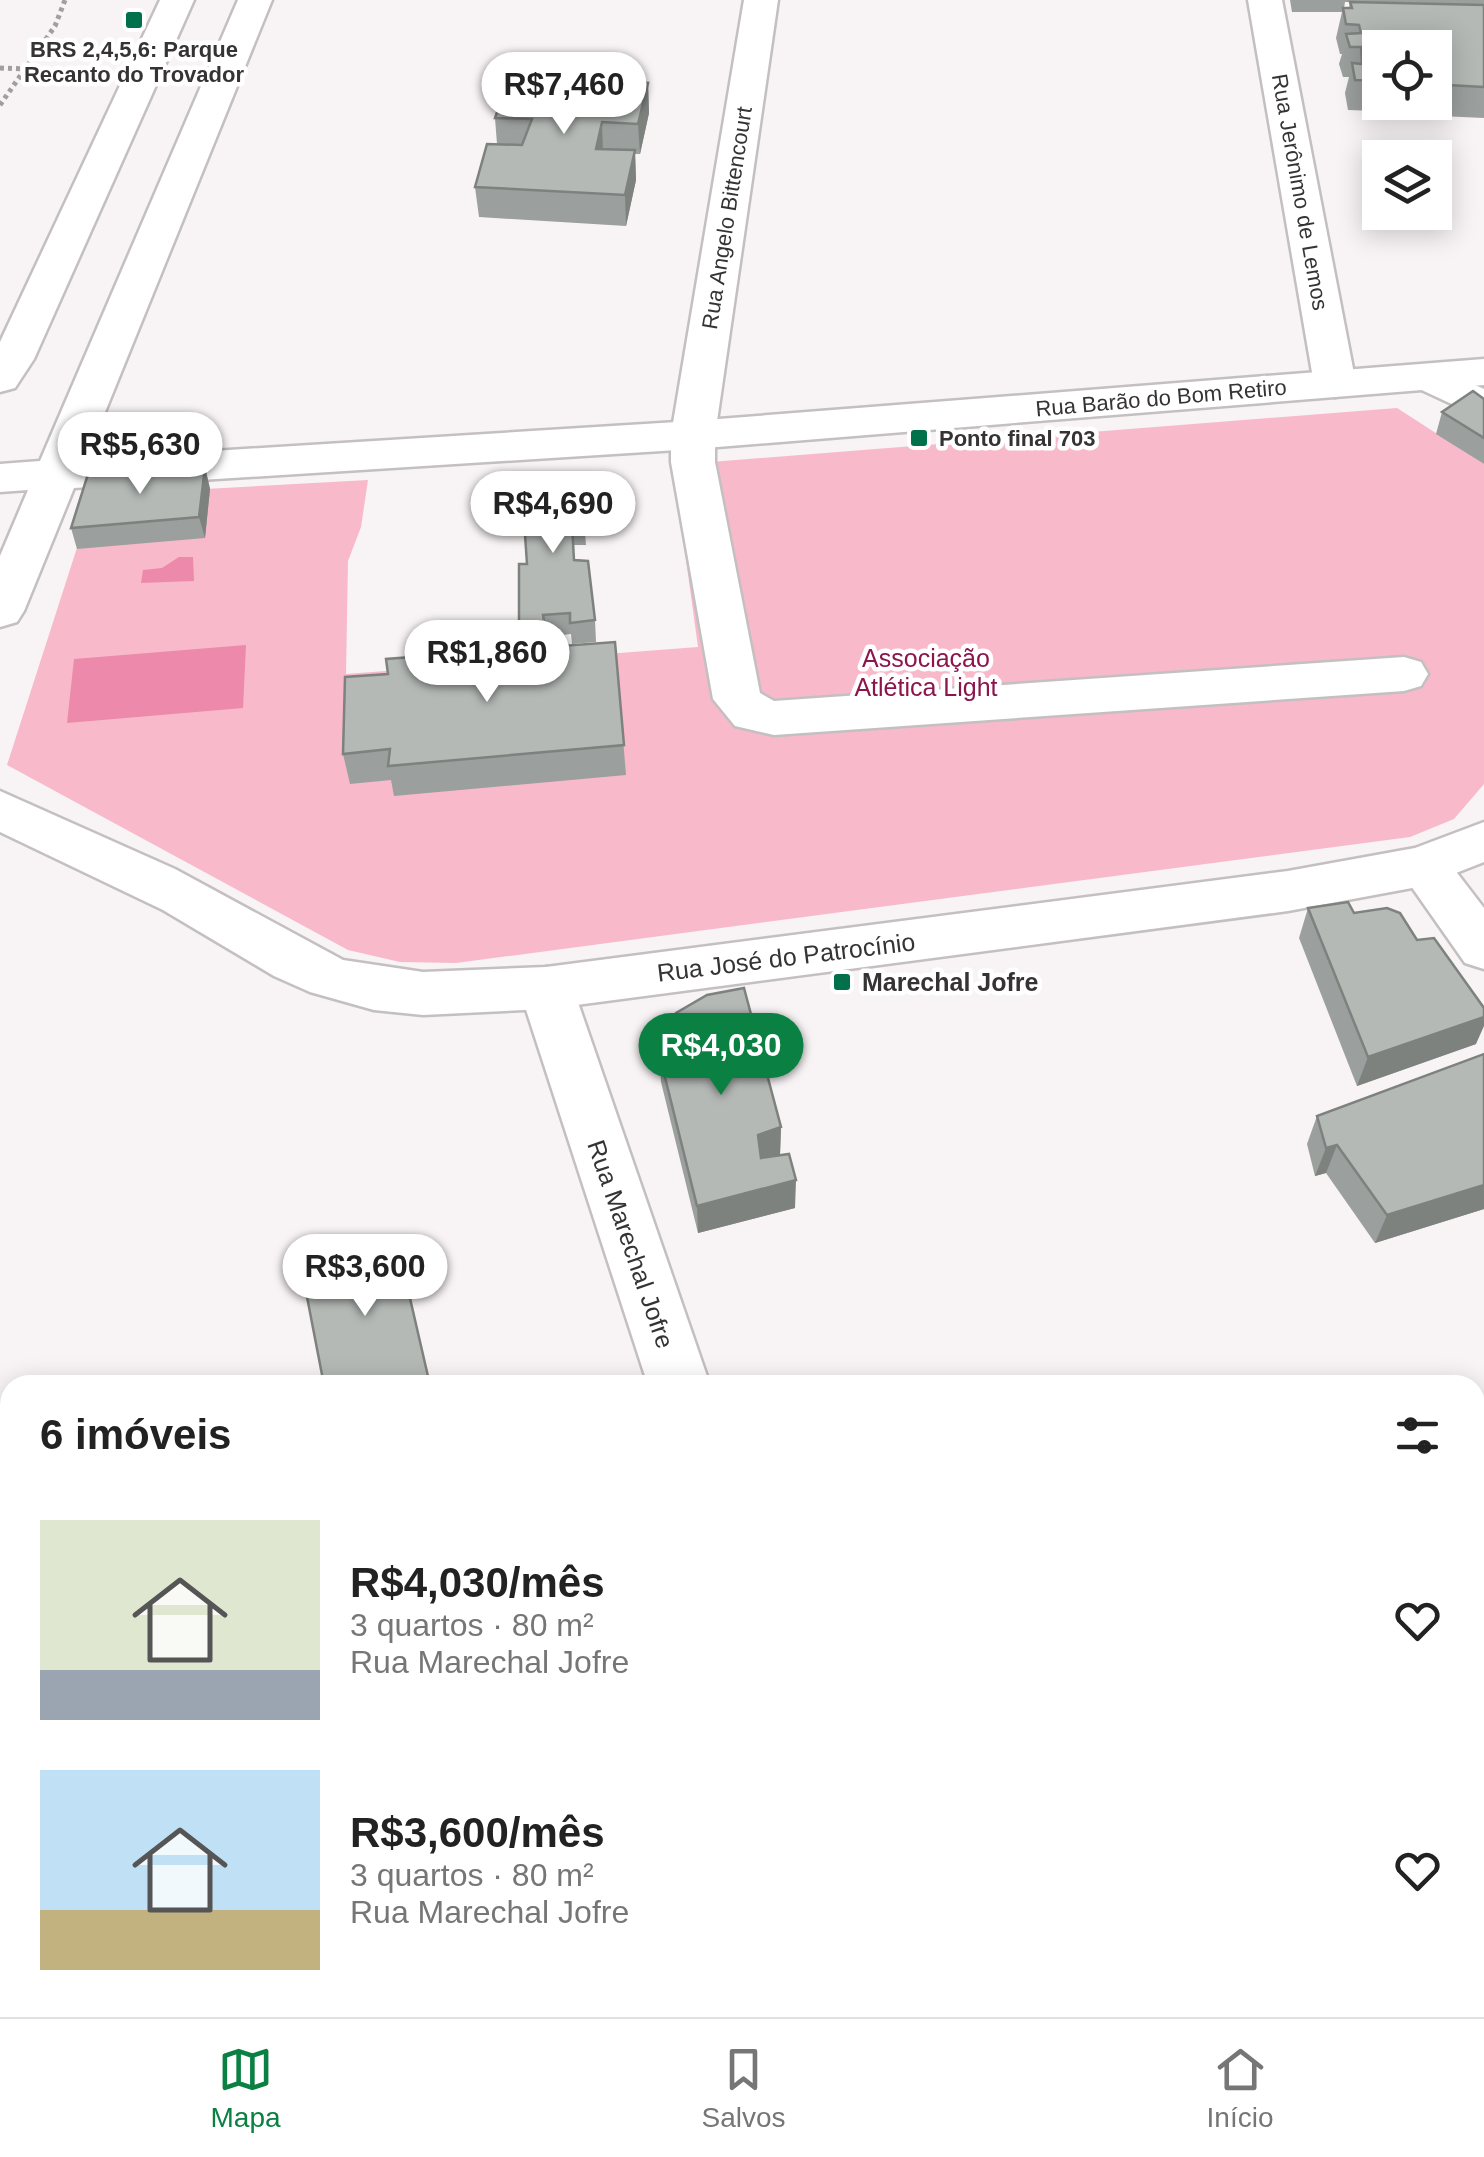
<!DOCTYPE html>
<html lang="pt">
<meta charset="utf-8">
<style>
:root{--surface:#fff;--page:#f2f2f2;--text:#222;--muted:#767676;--line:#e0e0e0;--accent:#0b8043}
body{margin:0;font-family:Helvetica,sans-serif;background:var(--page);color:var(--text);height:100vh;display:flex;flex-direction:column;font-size:38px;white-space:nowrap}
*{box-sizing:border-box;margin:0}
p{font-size:32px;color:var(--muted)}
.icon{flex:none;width:55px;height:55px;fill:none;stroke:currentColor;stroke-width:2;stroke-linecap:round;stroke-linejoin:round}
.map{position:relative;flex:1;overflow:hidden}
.panel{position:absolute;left:0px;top:1375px;width:1485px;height:642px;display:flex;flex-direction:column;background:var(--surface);border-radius:30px 30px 0 0;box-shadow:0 5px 25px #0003}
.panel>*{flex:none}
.tools{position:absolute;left:1362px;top:30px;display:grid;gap:20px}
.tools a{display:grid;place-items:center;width:90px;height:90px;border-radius:0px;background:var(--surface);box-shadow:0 5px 25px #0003;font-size:50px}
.price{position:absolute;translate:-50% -85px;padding:0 22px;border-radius:35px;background:#fff;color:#222;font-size:32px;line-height:65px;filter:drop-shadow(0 2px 5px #0008)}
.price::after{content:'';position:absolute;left:50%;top:60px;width:30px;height:22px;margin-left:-15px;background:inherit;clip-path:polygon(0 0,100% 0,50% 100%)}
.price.active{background:var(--accent);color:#fff}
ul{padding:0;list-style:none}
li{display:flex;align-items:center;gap:30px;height:250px;padding:0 40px}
li span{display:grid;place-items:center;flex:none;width:280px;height:200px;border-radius:0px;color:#555}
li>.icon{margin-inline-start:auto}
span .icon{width:120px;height:120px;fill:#fffc;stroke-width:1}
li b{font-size:42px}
h2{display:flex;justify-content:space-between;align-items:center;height:120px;padding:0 40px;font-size:42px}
.menu{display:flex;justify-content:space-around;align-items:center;height:140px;border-top:2px solid var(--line);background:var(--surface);font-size:28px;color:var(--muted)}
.menu a{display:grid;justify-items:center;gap:5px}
.menu .active{color:var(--accent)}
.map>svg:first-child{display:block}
.green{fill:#f8b9cb}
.water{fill:#ed89aa}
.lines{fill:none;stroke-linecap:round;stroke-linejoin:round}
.minor-casing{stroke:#c4bfc0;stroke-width:5}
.major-casing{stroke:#c4bfc0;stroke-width:5}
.path{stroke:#a29e9f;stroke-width:5;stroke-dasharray:4 4;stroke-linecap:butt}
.minor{fill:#fff;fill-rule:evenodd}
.major{fill:#fff;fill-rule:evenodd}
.wall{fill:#9b9f9d;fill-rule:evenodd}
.shaded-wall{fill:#7e827f}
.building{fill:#b4b9b6;stroke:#7e827f;stroke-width:2.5}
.poi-dot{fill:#00714b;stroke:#fff;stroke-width:4}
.labels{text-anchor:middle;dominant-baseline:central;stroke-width:9;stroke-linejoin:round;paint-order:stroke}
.far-poi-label{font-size:22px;font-weight:bold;fill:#353333;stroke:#fff}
.far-street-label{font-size:22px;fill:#353333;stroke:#fff}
.park-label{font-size:25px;fill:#8c154c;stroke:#fff}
.street-label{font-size:25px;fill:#353333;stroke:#fff}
.poi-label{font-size:25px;font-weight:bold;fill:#353333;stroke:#fff;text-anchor:start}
</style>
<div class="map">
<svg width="1484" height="2017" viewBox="0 0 1484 2017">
<rect width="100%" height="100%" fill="#f8f3f4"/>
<path class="green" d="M1397 408 1484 464V784L1454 819 1410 837 456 963 400 962 348 950 7 765 94 495 368 480 361 527 348 561 346 674 698 647 673 465Z"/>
<path class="water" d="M179 557H193L194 581 141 583 143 570 162 568Z
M246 645 243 708 67 723 74 659Z"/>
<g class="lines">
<defs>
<path id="minor" d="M744 0H778L715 435V462L760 693 774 701 1404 657 1421 662 1428 674 1421 686 1404 691 774 735 735 726 713 699 671 462V435Z
M1248 0H1282L1356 384 1350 393 1335 397 1320 393 1314 384Z
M1428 364 1484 389V419L1413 386 1407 377 1413 368Z
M1423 846 1441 852 1484 908V969L1465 963 1397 866 1405 852Z
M546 967 565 973 573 988 710 1385H648L519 988 527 973Z
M1484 1646V1712L1475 1715V1649Z
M514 2008H611L608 2017H510Z
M855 2008H929L932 2017H858Z"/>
<path id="major" d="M160 0H194L34 359 15 388 0 392V342Z
M238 0H272L86 459 693 421 1484 359V385L693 449 74 488 24 611 17 622 0 627V556L28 490 0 492V464L40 461Z
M0 791 175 869 343 960 423 972 546 967 1288 871 1415 848 1484 822V862L1423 886 1288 911 546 1009 423 1015 374 1010 310 992 274 976 163 910 0 832Z"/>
</defs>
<use href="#minor" class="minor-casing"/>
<use href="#major" class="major-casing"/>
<path class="path" d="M0 68 26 69
M0 105 55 26 65 0"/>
<use href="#minor" class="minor"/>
<use href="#major" class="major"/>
</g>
<path class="wall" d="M1290 0H1484V118L1440 116 1436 97H1435V48H1380V102H1409L1407 112 1348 110 1345 93 1349 77H1343L1339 64 1342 54H1340L1336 38 1342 12H1292ZM1345 2H1362H1350L1349 8H1344Z
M648 83 649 113 640 154H635L636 180 626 226 479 217 475 187 497 144 495 118Z
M1484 399V464L1436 434 1442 412Z
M205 467 210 489 205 538 77 549 71 528Z
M581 484 586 545H573L574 560 595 620 596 642 572 644 571 634 546 637V643L522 646 519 624 527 564Z
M615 642 626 775 394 796 391 780 350 784 343 754 388 674Z
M1308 908 1354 913 1476 1044 1357 1086 1299 938Z
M658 1032 781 1127 780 1155 795 1208 698 1233 661 1082Z
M1484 1054V1209L1375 1243 1326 1173 1315 1176 1307 1144 1317 1116Z"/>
<path class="shaded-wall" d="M648 83 649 113 640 154 638 124Z
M602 122 603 153 596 149Z
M635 150 636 180 626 226 625 195Z
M205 467 210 489 205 538 199 517Z
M1484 1017V1026L1476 1044 1357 1086 1368 1057Z
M781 1127 780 1155 757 1164 758 1135Z
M1337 1145 1326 1173 1315 1176 1326 1148Z
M796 1180 795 1208 698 1233 697 1206Z
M1484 1185V1209L1375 1243 1387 1215Z"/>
<path class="building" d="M1350 2 1484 5V87L1448 85 1444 67 1435 66V48H1380V81L1355 80 1352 63 1362 64 1361 47H1350L1346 34 1361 33 1359 25 1346 24 1343 8H1352Z
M509 77 648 83 638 124 602 122 596 149 635 150 625 195 475 187 487 144 522 145 532 119 495 118Z
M1473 391 1484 399V438L1442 412Z
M205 467 199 517 71 528 88 474Z
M530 484H581L584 523 572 524 574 560 588 561 595 620 570 623V613L543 615 544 621 519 624V564H527L522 490 531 489Z
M615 642 624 745 388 766 390 749 343 754 345 677 388 674 386 659Z
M1348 902 1354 913 1387 908 1400 913 1417 940 1434 938 1484 1008V1017L1368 1057 1308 908Z
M744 988 781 1127 758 1135 761 1158 789 1154 796 1180 697 1206 659 1053 658 1032 676 1013 707 995Z
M1484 1054V1185L1387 1215 1337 1145 1326 1148 1317 1116Z
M397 1242 430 1385H324L303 1276 318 1274 315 1256Z"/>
<g class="poi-dot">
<rect x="124" y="10" width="20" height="20" rx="5"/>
<rect x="909" y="428" width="20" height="20" rx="5"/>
<rect x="832" y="972" width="20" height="20" rx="5"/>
</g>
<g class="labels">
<g class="far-poi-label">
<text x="134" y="49">BRS 2,4,5,6: Parque<tspan x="134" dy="25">Recanto do Trovador</tspan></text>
<text x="939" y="438" text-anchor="start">Ponto final 703</text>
</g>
<g class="far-street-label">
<text transform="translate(1300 192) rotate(80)">Rua Jerônimo de Lemos</text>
<text transform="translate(727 218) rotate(-81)">Rua Angelo Bittencourt</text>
<text transform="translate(1161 398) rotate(-5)">Rua Barão do Bom Retiro</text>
</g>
<g class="park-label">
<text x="926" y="658">Associação<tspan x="926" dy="29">Atlética Light</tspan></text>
</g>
<g class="street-label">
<text transform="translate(786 957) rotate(-7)">Rua José do Patrocínio</text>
<text transform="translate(631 1244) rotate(71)">Rua Marechal Jofre</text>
</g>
<g class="poi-label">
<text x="862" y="982">Marechal Jofre</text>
</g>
</g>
</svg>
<div class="tools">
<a><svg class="icon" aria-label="locate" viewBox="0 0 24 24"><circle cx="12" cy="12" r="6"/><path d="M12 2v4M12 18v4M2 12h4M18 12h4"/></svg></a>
<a><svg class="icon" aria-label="layers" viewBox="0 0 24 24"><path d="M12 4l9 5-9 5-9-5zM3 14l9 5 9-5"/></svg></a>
</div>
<b class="price" style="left:564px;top:137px">R$7,460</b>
<b class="price" style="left:140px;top:497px">R$5,630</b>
<b class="price" style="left:553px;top:556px">R$4,690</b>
<b class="price" style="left:487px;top:705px">R$1,860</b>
<b class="price active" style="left:721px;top:1098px">R$4,030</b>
<b class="price" style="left:365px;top:1319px">R$3,600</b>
<section class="panel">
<h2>6 imóveis<svg class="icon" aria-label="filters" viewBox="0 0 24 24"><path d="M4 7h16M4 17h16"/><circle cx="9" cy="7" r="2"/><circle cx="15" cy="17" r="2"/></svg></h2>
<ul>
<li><span style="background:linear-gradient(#dfe7d0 75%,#9aa5b1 0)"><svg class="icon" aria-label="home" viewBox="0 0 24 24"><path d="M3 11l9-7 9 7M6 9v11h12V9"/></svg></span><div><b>R$4,030/mês</b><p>3 quartos · 80 m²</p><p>Rua Marechal Jofre</p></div><svg class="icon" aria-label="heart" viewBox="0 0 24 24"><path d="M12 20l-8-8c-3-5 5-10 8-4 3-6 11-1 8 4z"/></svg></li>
<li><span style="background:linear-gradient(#bfe0f5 70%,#c2b280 0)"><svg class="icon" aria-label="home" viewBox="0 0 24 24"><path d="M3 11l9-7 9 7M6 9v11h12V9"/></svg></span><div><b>R$3,600/mês</b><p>3 quartos · 80 m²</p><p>Rua Marechal Jofre</p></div><svg class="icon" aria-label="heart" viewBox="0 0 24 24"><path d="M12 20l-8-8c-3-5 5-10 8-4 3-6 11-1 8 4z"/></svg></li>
</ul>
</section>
</div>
<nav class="menu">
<a class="active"><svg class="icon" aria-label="map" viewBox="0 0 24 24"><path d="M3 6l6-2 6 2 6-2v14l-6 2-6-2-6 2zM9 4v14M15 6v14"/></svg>Mapa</a>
<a><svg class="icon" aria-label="saved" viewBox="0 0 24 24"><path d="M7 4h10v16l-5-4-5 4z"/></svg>Salvos</a>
<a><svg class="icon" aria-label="home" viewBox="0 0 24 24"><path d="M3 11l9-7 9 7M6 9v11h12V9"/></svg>Início</a>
</nav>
